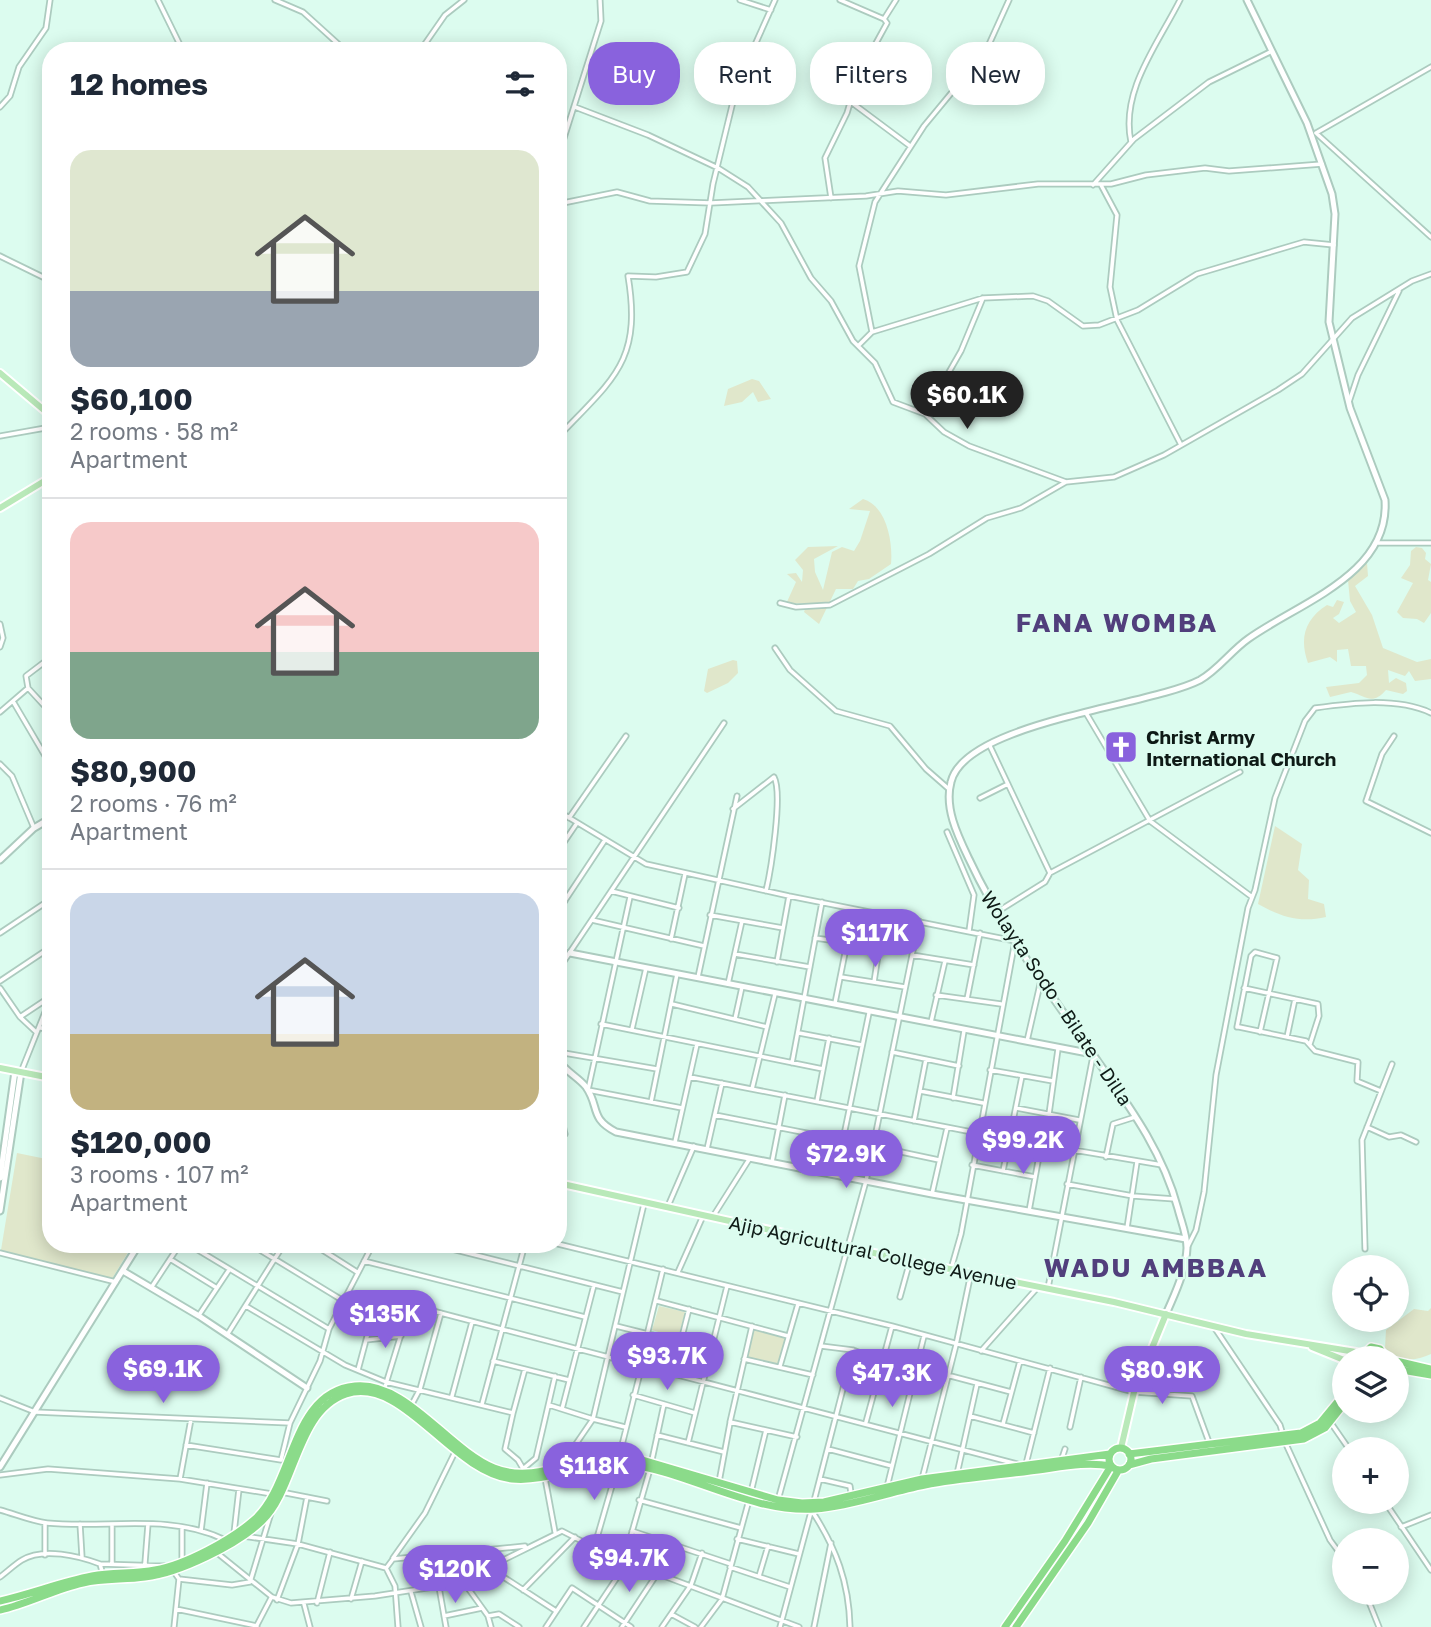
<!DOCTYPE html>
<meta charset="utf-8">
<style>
:root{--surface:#fff;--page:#f6f6f7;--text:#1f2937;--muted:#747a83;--line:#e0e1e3;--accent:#8962dd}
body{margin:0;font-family:"Golos Text",sans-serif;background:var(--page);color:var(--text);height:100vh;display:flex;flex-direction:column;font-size:26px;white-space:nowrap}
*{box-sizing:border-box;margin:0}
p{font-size:23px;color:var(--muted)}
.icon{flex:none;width:38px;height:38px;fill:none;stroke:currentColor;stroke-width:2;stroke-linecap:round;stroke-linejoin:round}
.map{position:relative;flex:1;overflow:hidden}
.side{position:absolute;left:42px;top:42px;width:525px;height:1211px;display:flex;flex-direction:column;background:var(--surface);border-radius:28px;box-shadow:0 4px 18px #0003}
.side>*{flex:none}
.banner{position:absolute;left:588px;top:42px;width:665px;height:63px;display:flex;gap:14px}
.tools{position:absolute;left:1332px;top:1255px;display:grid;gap:14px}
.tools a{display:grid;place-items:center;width:77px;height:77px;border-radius:50%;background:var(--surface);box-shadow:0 4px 18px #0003;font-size:35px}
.price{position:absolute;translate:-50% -60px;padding:0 16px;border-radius:24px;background:var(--accent);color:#fff;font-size:23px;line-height:46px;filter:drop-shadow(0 2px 4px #0008)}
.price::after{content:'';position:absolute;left:50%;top:42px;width:21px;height:16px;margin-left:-10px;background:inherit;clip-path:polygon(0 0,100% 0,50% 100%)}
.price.current{background:#222;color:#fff}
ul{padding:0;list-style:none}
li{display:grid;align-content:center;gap:14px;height:371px;padding:0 28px}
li+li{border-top:2px solid var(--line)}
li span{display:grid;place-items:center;height:217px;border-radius:21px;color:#555}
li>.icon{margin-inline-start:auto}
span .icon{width:126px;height:126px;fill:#fffc;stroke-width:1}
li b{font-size:30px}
h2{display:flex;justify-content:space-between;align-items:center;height:84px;padding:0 28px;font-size:30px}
.tag{padding:0 24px;border-radius:28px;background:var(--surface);box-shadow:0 4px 18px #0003;font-size:24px;line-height:63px}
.tag.current{background:var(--accent);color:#fff}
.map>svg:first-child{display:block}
.green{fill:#e0e7cb}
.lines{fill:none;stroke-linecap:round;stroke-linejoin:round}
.street-casing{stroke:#accbbf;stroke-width:7}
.secondary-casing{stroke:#accbbf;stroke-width:9}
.primary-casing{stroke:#fff;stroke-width:10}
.highway-casing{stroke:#fff;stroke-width:10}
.street{stroke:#fff;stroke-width:3.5}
.secondary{stroke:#fff;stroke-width:5}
.primary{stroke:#b9e9b9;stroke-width:6}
.highway{stroke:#8bdb8a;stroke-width:7}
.labels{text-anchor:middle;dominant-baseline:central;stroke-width:5;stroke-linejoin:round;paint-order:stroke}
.poi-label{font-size:19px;font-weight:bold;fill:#0e1a16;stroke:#dcfcef;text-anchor:start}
.street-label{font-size:19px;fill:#0e1a16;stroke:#dcfcef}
.district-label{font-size:26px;font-weight:bold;letter-spacing:2px;fill:#513f7c;stroke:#dcfcef}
</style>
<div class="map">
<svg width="1431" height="1627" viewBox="0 0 1431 1627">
<rect width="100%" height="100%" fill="#dcfcef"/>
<path class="green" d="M752 379 759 381 771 399 758 402 753 392 742 402 724 406 728 389Z
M863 499C887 506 893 543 891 564L869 579 858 581 853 589H836L819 624 804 612 807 603 786 604 796 582 787 574 796 573 802 582 803 570 795 560 808 547 838 546 814 559 815 572 823 590 832 552 842 547 854 551 860 541 870 511 849 509Z
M1416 547 1422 548 1426 553 1425 559 1431 564 1428 580 1431 582V613L1424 623 1417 619 1403 618 1397 612 1413 583 1401 578 1410 565 1411 551Z
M1367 563 1368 576 1355 586 1372 615 1383 648 1417 662 1431 659V679L1415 681 1409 671 1405 676 1388 670 1389 683 1396 678 1406 683 1407 691 1403 694 1386 690C1372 706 1366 696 1351 692L1330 697 1326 687 1359 683 1367 675 1366 666H1351L1348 649 1337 650V662L1330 657 1308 663C1299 638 1305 619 1327 605L1333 607 1337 600 1344 602 1339 614 1333 618 1339 623 1356 612 1350 601 1348 580Z
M733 660 737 661 738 673 728 683 707 693 704 691 708 669Z
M1275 826 1302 844 1298 870 1309 880 1308 899 1324 904 1326 917C1300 923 1281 917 1258 904Z
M17 1153 51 1160V1244H133L112 1279 1 1250Z
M659 1306 685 1312 678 1338 652 1330Z
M1431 1308V1354C1413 1362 1401 1362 1385 1348L1386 1330 1414 1309 1428 1311Z
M754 1330 786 1338 778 1365 746 1358Z"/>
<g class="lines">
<defs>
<path id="street" d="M158 0 183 51
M275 0 303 12 346 51
M740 0 771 10
M884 19 896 0
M420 51 445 15 464 0
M851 102 910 146
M0 107 10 96 19 67 46 28 50 0
M575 107 648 135 718 168 748 187 781 223 811 278 831 301 853 341 875 363 893 402 925 414 944 432 969 446 1066 482 1114 477 1164 455 1278 390 1302 374 1352 318 1412 281 1431 274
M1316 133 1431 237
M1316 133 1431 67
M1131 142C1120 91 1158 44 1180 0
M558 157 601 21 600 0
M1093 185 1134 139 1209 82 1270 52
M1101 185 1117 215 1110 287 1117 320 1181 445
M831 198 825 158 847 113 858 76 887 23 884 19 840 0
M558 204 617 192 650 201 711 203 866 196 898 191 946 195 1038 184H1111L1146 175 1205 168 1229 171 1322 164
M0 256 51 281
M872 332 859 266 875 202 924 126 986 51 1009 0
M859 345 872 332 983 298 1033 296 1048 301 1083 326 1099 325 1138 310 1197 274 1304 242 1334 245
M1349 402 1358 375 1399 291
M925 414 961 351 983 298
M558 433 560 435C614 378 642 361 628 276L656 277 687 272 705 234 713 184 737 85 775 0
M0 436 51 427
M1378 543H1431
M780 603 796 607 830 605 929 554 987 518 1021 508 1066 482
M0 624 3 638 0 647
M775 648 790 670 836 711 890 726 926 769 950 790
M51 657 26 676 28 688 51 713
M14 703 51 766
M0 712 28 688
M1086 713 1150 821 1252 897
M1394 736 1382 754 1366 801 1431 833
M989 744 1050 873 1045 882 997 912
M0 764 12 776 34 828
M980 798 1008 784
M733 809 774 777C783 793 771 870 766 891
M558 811 646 864 789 896 1015 941 961 1234 951 1269
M569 818 626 736
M947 832 974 895 969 931
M558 851 577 823
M1050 873 1240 772
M611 891 679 908
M558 896 565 901
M630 897 588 1090 682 1108
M558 911 605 840
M710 915 783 928
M592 920 704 946
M0 933 51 899
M815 938 879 947
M671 939 685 874
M735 954 810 967
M912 955 974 965
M777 962 789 896
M558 970 724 723
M698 977 737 796
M841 977 905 987
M0 981 51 947
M874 982 884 916
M728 984 742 921
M0 988 20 1017 36 1032
M1244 988 1318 1004 1319 1016 1310 1044
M936 995 1001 1004
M967 999 980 933
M835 1003 847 943
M672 1004 767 1027
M20 1017 50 997
M735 1019 742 987
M931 1022 945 961
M601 1024 823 1069
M41 1028 51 1030
M632 1029 646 968
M1260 1032 1277 958 1255 952 1251 956 1237 1027H1239L1306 1041 1315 1051 1358 1062 1357 1081 1381 1091
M799 1033 862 1045
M1287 1037 1295 999
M1027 1041 1041 980
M558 1052 657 1069
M892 1052 959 1066
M792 1063 822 902
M990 1070 1053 1081
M21 1072 51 997
M690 1077 977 1133
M752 1089 775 994
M920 1091 983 1103
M953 1098 964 1031
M817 1101 829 1038
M651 1102 677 974
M558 1103 565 1134
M1016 1108 1079 1120
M1049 1114 1058 1049
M715 1115 842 1140
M914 1121 926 1059
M1367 1127 1389 1137 1401 1135 1416 1142
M1009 1139 1162 1165
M675 1142 697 1044
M873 1146 939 1160
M707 1149 722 1083
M1106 1157 1113 1124 1135 1117
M772 1162 785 1095
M972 1165 1035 1177
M1003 1171 1022 1076
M836 1174 869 1013
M1067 1184 1133 1196 1175 1199
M932 1194 947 1128
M668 1206 694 1146
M1029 1211 1041 1145
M712 1218 750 1158
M1127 1228 1137 1162
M188 1244 329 1329
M250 1244 342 1300 410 1305 1017 1464
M313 1244 357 1272
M432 1244 623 1292
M558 1244 892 1326 1134 1392 1192 1396 1210 1445
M1188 1246 1196 1230 1204 1192 1216 1075 1248 908 1255 890 1275 798 1305 721 1315 708C1351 703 1397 697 1431 713
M1365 1249 1362 1140 1392 1064
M201 1252 206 1244
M0 1253 116 1282
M170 1259 217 1288
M364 1261 585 1317
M678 1272 703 1216
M151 1288 180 1244
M1048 1288 1093 1056
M900 1297 910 1261
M657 1301 788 1336
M246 1306 345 1365 386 1382 513 1413 505 1449 518 1460 525 1472
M199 1315 229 1270
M616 1326 680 1342
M752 1326 730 1422 797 1437
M1214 1327 1280 1425 1283 1435
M648 1331 663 1269
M227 1335 284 1244
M366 1340 401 1336
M821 1346 853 1350 883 1362
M981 1351 1038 1287
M744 1359 813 1375
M493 1361 569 1380
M780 1366 798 1304
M358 1370 376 1303
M673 1372 689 1309
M947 1375 1011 1392
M384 1390 410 1305
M633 1395 695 1413
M452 1396 472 1322
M0 1398 35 1412 290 1423
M412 1404 420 1389 441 1313
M482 1404 525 1244
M549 1405 593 1419 567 1457V1463
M562 1409 594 1285
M513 1413 525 1369
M970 1416 1034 1433
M866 1422 892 1326
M1331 1423 1349 1449
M1003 1424 1020 1361
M625 1427 593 1419 644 1204
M1070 1427 1081 1377
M657 1435 724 1452
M1285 1442 1330 1540 1344 1559
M688 1443 727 1286
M186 1445 281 1460
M828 1449 892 1466
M619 1457 642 1365
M281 1460 290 1423 320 1361 329 1329 373 1244
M1061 1461 1065 1449
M1026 1464 1050 1368
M524 1468 536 1458 555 1376
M957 1474 977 1384
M0 1475 48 1469 180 1479 272 1494
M545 1478 555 1532
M180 1479 191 1419
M820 1479 850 1486 851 1494
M922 1479 956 1345 971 1273
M719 1482 730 1423
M887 1487 924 1336
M281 1492 327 1501
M751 1492 766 1430
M639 1500 741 1528
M778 1500 866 1181 919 921
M814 1501 853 1350
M1385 1502 1431 1570
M0 1510C15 1514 31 1521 47 1523 105 1529 169 1513 223 1539
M812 1511C836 1548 849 1582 850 1627
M45 1523V1555
M80 1524 82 1557
M112 1524V1564
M182 1527V1560
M1401 1527 1431 1515
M201 1531 207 1483
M632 1531 731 1564
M234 1533 239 1489
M243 1536 298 1544 386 1568 395 1586 398 1627
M737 1539 799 1554
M594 1548 618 1465
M216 1552 272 1597 291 1603 375 1596 459 1583 465 1584 488 1616 491 1627
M445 1553 448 1582 479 1572 562 1531 611 1556 799 1627
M393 1558 425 1513 455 1452
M624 1560 650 1469 664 1404
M145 1563 148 1524
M100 1564 164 1566
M387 1567 393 1559 525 1546
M488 1567 556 1611
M730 1567 790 1587
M759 1576 768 1546
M0 1577C7 1572 15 1564 22 1560 43 1547 79 1556 100 1564L103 1575
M179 1579 232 1585 250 1582 271 1513
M439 1587 446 1627
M523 1590 575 1537
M411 1592 421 1627
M1365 1592 1379 1627
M351 1599 362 1561
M277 1600 298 1544 307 1497
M317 1603 330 1552
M304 1604 310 1627
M176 1609 257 1626
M671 1614 695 1627
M444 1616 482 1608
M488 1616 499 1614 519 1627
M257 1625 271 1598
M174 1627 179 1579 174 1572
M546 1627 572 1588 631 1627
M584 1627 628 1561
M622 1627 657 1574
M662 1627 691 1585 702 1553
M701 1627 722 1599 749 1500
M780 1627 812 1508
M814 1627 831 1543"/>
<path id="secondary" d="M0 860 34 828 51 818
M570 953 1093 1054
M558 1060C566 1072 578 1077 586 1087 600 1107 589 1118 616 1132L932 1194 1186 1239
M0 1178 15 1071
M0 1211 21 1072
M123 1271 199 1316 307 1388
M1166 1314C1175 1294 1186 1270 1187 1248 1187 1235 1181 1221 1178 1209 1163 1153 1132 1110 1099 1063 1053 997 1003 932 969 859 958 836 944 808 951 782 965 722 1150 706 1200 680 1218 670 1231 651 1248 639 1298 603 1390 575 1385 500L1350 408 1329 322 1335 214 1332 194 1307 123 1247 0
M0 1467 139 1244"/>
<path id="primary" d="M0 373 51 416
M0 508 51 477
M0 1068 51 1078
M558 1183 910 1261 1114 1302 1246 1334 1362 1353
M1312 1347 1344 1360
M1121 1448 1134 1392 1166 1314"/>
<path id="highway" d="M1360 1358 1371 1347 1380 1349 1386 1358
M1396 1361 1431 1369
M1396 1369 1431 1375
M1109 1459a11 11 0 1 1 22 0a11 11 0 1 1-22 0Z
M1129 1454 1301 1433 1320 1423 1344 1394
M1129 1465 1151 1459 1304 1439 1325 1428 1344 1404
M0 1601C31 1594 61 1582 92 1576 113 1572 135 1574 155 1570 185 1565 231 1540 254 1520 295 1484 290 1392 355 1386 406 1381 448 1449 494 1468 529 1482 563 1464 597 1458 612 1455 625 1457 639 1459L778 1500 802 1503 824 1502 922 1479 1110 1454
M0 1610C28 1604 55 1589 83 1583 103 1578 124 1580 145 1577 179 1573 237 1545 262 1521 296 1489 296 1411 346 1394 403 1375 451 1472 512 1479 552 1483 588 1458 628 1464 691 1473 751 1513 815 1509 852 1506 889 1492 925 1485 960 1478 995 1476 1030 1471 1057 1468 1084 1461 1111 1466L1065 1541 1005 1627
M1016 1627 1088 1523 1118 1471"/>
</defs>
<use href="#street" class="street-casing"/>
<use href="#secondary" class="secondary-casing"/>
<use href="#primary" class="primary-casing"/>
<use href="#highway" class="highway-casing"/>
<use href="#street" class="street"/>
<use href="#secondary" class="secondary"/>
<use href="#primary" class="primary"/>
<use href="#highway" class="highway"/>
</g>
<defs>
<symbol id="church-square" viewBox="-11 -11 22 22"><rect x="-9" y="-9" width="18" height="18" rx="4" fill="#8962dd" stroke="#dcfcef"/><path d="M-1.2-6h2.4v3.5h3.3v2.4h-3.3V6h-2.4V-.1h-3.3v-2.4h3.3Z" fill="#fff"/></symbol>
</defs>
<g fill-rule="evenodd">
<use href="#church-square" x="1102" y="728" width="38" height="38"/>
</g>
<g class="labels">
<g class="poi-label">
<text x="1146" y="736">Christ Army<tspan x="1146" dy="22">International Church</tspan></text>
</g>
<g class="street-label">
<text transform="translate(1057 998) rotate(56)">Wolayta Sodo - Bilate - Dilla</text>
<text transform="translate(873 1252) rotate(12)">Ajip Agricultural College Avenue</text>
</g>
<g class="district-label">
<text x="1117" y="622">FANA WOMBA</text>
<text x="1156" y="1267">WADU AMBBAA</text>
</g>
</g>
</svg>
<div class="tools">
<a><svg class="icon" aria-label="locate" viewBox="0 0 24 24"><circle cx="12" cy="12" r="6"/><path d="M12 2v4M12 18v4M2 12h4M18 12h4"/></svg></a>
<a><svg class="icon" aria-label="layers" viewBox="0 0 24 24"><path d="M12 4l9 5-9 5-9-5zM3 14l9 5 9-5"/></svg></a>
<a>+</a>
<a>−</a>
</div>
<b class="price current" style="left:967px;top:431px">$60.1K</b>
<b class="price" style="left:875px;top:969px">$117K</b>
<b class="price" style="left:1023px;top:1176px">$99.2K</b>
<b class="price" style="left:846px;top:1190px">$72.9K</b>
<b class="price" style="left:385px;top:1350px">$135K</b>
<b class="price" style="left:667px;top:1392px">$93.7K</b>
<b class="price" style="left:163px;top:1405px">$69.1K</b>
<b class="price" style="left:1162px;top:1406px">$80.9K</b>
<b class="price" style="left:892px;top:1409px">$47.3K</b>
<b class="price" style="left:594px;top:1502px">$118K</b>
<b class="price" style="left:629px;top:1594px">$94.7K</b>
<b class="price" style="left:455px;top:1605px">$120K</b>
<div class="banner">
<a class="tag current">Buy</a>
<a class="tag">Rent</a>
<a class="tag">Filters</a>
<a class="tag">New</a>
</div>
<section class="side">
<h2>12 homes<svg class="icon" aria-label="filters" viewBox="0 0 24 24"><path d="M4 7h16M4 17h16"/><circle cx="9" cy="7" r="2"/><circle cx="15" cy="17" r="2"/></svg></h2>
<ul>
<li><span style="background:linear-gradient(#dfe7d0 65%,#9aa5b1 0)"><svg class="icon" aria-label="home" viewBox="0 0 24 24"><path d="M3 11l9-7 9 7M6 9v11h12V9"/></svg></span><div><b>$60,100</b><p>2 rooms · 58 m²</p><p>Apartment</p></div></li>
<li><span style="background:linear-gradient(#f6c9c9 60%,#7fa58c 0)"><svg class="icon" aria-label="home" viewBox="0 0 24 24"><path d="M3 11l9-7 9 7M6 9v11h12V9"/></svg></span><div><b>$80,900</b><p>2 rooms · 76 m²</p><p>Apartment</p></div></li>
<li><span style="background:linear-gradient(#c9d6e8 65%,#c2b280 0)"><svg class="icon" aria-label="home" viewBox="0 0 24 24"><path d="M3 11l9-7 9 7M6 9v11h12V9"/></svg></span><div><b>$120,000</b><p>3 rooms · 107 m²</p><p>Apartment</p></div></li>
</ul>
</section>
</div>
